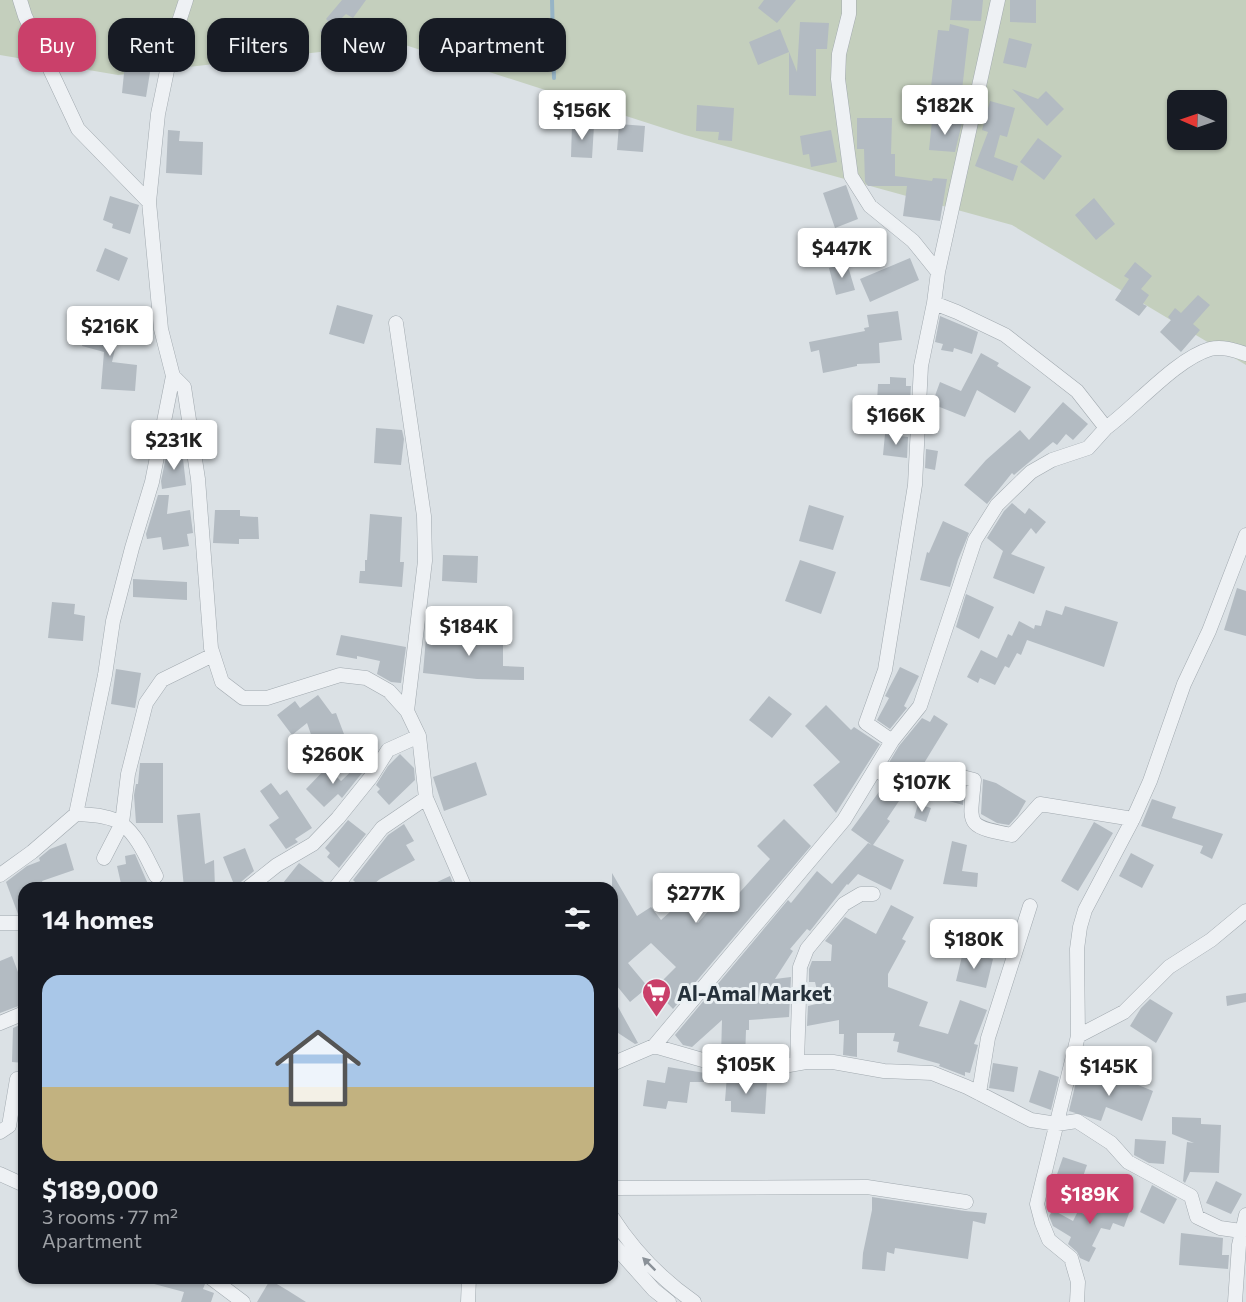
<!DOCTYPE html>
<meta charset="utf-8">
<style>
:root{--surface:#171b24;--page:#20242c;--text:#f1f3f6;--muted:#9ea1a6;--accent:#ca406a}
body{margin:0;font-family:Commissioner,sans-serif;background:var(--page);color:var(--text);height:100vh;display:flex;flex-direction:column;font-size:22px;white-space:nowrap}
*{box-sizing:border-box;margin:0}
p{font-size:20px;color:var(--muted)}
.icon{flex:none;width:33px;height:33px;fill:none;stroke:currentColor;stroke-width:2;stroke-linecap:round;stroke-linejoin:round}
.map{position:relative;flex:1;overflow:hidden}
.details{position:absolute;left:18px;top:882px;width:600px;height:402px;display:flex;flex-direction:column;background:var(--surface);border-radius:18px;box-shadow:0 2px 4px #0004}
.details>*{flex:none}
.top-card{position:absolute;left:18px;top:18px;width:600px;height:54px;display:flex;gap:12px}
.needle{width:39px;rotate:272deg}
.controls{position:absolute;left:1167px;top:90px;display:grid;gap:12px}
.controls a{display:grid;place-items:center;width:60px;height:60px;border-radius:12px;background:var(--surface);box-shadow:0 2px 4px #0004;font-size:30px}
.price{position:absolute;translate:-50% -51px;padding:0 14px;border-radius:6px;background:#fff;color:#222;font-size:20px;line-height:39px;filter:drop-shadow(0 2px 3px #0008)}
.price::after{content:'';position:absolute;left:50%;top:36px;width:18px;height:14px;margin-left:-9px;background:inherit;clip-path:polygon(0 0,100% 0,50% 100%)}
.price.selected{background:var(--accent);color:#fff}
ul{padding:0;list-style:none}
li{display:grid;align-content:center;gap:12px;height:318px;padding:0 24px}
li span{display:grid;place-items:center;height:186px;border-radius:18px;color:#555}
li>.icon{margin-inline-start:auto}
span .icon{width:108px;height:108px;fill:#fffc;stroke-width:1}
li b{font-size:26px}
h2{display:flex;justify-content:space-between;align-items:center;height:72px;padding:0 24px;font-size:26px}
.chip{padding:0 21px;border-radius:18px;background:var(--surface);box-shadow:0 2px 4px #0004;font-size:21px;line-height:54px}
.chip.selected{background:var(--accent);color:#fff}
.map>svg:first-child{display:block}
.green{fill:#c4cfbd;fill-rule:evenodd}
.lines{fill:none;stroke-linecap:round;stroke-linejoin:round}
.stream{stroke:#96b4c6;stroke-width:4}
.building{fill:#b3bbc2}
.minor-casing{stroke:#a1a9af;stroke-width:15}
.minor{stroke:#eef1f4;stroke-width:14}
.oneway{fill:#8a9198}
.labels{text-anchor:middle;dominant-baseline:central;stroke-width:6;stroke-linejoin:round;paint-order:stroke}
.poi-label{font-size:21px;font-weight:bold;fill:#26313b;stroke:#eaf0f3;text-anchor:start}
</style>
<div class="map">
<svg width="1246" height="1302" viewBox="0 0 1246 1302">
<rect width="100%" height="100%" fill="#dbe1e5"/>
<path class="green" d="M0 0H1246V365L1012 225 685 135 399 43 118 75 0 55ZM1178 100H1216V140H1178Z"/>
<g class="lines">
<path class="stream" d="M552 0 554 78"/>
</g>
<path class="building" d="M342 0H366L353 18 346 14 324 35 320 31 328 21 326 19Z
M764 0H796L777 23 758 8Z
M952 0H983L981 21 950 20Z
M1010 0H1036V23L1010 22Z
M800 22 829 23 827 49H816V96L789 95V52L758 65 749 42 780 29 797 72Z
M134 24 162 32 154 61 152 60 146 97 122 93 126 53Z
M950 24 969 29 962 90 931 87 938 30 949 31Z
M1009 38 1032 44 1026 68 1003 63Z
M1012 89 1038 99 1046 91 1064 109 1047 126Z
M990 101 1015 108 1007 137 1000 135 994 157 1018 166 1013 181 975 166 988 132 982 130Z
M697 105 734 108 732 141 718 140 719 132 696 131Z
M857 118H892L891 154H895V176L932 181 933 178 947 179 940 221 903 216 907 186H868L865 182 864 149H857Z
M932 121 962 123 955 152 929 150Z
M619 124 645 126 643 152 617 150Z
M572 125 594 126 592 158 571 157Z
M168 130 180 131 179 141 203 142 202 175 166 173Z
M831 130 837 162 811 167 809 154 803 155 800 136Z
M1038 138 1062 156 1044 180 1020 162Z
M846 185 858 219 835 228 823 193Z
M110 196 139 205 130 234 112 228 113 224 103 220Z
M1094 198 1115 224 1096 240 1075 215Z
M105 248 128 258 119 281 96 271Z
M910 258 919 280 870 302 860 279Z
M1135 262 1152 276 1141 289 1149 295 1143 304 1147 306 1139 316 1115 300 1129 279 1124 276Z
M847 263 855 290 836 295 829 268Z
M1198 295 1210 305 1193 324 1200 330 1181 352 1160 332 1171 320 1168 317 1175 308 1181 313Z
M337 305 373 315 364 344 329 334Z
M898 311 902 340 879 343 880 363 857 364V366L823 373 819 350 811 352 809 342 865 331 864 328 869 327 867 315Z
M940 316 978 332 972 354 954 348 953 352 941 350 943 344 935 342Z
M88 320 120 328 112 362 137 365 135 391 101 389 104 352 82 346Z
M981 353 999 363 997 366 1031 387 1015 413 977 390 965 417 932 404 940 382 961 391Z
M890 377 906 378V386H911L910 402H877L878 384H890Z
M1063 402 1088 424 1073 440 1066 434 1057 445 1053 442 1014 475 1012 473 987 504 964 485 986 460 1020 430 1029 440Z
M376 428 402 430 404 439 401 465 374 463Z
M885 434 908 437 907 458 883 455Z
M926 449 938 451 935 470 925 468Z
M182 450 186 485 162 489 161 481 167 452Z
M158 495H169L167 514 190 510 193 533 187 534 189 546 163 550 161 537 147 539 146 534Z
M1012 503 1025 514 1029 508 1046 522 1036 534 1031 528 1011 554 1045 567 1034 594 993 578 1003 551 987 538 1004 511Z
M809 505 844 516 833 550 799 541Z
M215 510H240V516L258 517 259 539H239V544L213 543Z
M370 514 402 517 400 562H404L402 587 359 583 360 571H365V560H367Z
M943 521 969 533 958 560 950 587 920 580 927 552 929 553Z
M443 555 478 556 477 583 442 581Z
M800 560 836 572 821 614 785 601Z
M133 579 187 582V600L133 597Z
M1237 588 1246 591V636L1224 630Z
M966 594 994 607 979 639 956 627Z
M52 602 75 604 74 614 85 616 83 641 48 638Z
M1065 606 1118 622 1104 667 1027 640 1021 655 1017 653 1009 668 1005 666 995 685 980 678 978 683 967 677 981 650 997 658 1008 634 1012 636 1019 621 1034 629 1035 625 1041 626 1046 610 1062 615Z
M453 629 478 630 477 633 494 634 493 641 503 642V666L524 667V680L477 679 423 673 426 638 453 641Z
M341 635 406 647 401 683 391 682 377 674 380 661 357 656V659L336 655Z
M900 667 919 676 904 706 907 708 890 729 877 720 889 698 885 696Z
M116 669 141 673 135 708 111 704Z
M318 695 332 714 336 713 347 742 331 749 327 738 314 743 307 723 292 735 277 715 295 701 300 708Z
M769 696 792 714 772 738 749 720Z
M826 705 851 730 854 727 880 744 836 813 813 785 840 762 805 726Z
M934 715 948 724 918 773 910 778 894 770 897 765 892 769 887 766 899 746 922 718 930 722Z
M400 754 414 768 415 780 389 805 377 792 380 789 376 785 388 766Z
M361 762 366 768 342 798 338 794 324 807 306 789 327 767 341 781Z
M476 762 487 795 444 811 433 777Z
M140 763H163V823H136L134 795 136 784H138Z
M983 779 996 783 1026 801 1018 815 1009 825 997 823 981 814Z
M940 781 964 787 963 805 935 797Z
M271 783 280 795 287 790 312 828 295 839 298 842 286 849 269 825 279 818 260 791Z
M884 785 903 795 887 819 890 821 873 845 904 860 891 890 858 874 848 885 847 884 810 931 807 929 790 949 793 951 775 979 791 977 789 1017 749 1020V1030H746L745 1060 721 1056 722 1020 692 1047 683 1045 675 1035 788 900 791 903 817 871 832 884 868 843 872 845 851 830Z
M1152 799 1176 807 1172 818 1223 834 1212 859 1200 853 1203 846 1141 826Z
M918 804 931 808 926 822 914 818Z
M200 813 205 864 214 860 215 888H184L177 815Z
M784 819 811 846 776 887 673 1009 654 989 676 967 651 943 628 963 648 987 630 1002 612 980V936L618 931 612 920V873L637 916 651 907 661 920 680 903 698 923 722 895 731 902 770 859 757 846Z
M348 820 366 834 339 868 327 857 330 853 325 848Z
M1094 822 1113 833 1078 891 1061 881Z
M404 824 414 841 406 845 415 860 380 879 369 888H361L353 880 388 835Z
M952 841 967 845 962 871 978 873 977 887 943 884Z
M66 843 74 870 42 881 45 888H24V914H18L6 882 27 866 40 861 39 858 50 849Z
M245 848 254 871 235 887 223 857Z
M1131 853 1154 865 1142 888 1119 876Z
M135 854 148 884 133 888H122L117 866 126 864 125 856Z
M299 863 327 884 326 888H279Z
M450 876 455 888H424Z
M891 905 914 917 902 939 906 941 888 974V987L928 1002 919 1026 948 1034 960 1000 987 1010 974 1044 978 1045 970 1073 965 1072V1076L939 1066 940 1064 897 1052 899 1042 893 1041 895 1033H857V1057L843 1055 844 1034H839V1020L807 1026 808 1006 820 1003 815 982H809V969L812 961H831L832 945 825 941 845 917 876 934Z
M963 952 993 959 986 988 956 981Z
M12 956 21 980 24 979V1004L0 1013V961Z
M1246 993V1002L1227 1006 1226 996Z
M612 996 638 1043 635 1044 612 1029Z
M1150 999 1173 1013 1156 1043 1130 1026 1141 1008Z
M24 1023V1063L12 1062 13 1028Z
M993 1063 1018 1067 1014 1092 989 1088Z
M668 1067 705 1073V1082H690L687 1103 668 1101 666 1109 643 1106 647 1080 665 1083Z
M1039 1070 1059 1077 1051 1110 1029 1102Z
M1084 1070 1124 1084 1126 1080 1153 1091 1142 1121 1106 1107 1101 1121 1069 1111 1076 1082 1079 1083Z
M727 1075 744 1078V1080L767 1082 765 1114 731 1112V1101H725Z
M1172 1117 1201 1118V1124L1221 1125 1219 1173 1190 1172 1185 1183 1183 1181 1187 1142 1194 1143 1172 1134Z
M1135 1139 1166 1141 1164 1164 1149 1163 1134 1155Z
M1063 1157 1087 1165 1078 1191 1054 1183Z
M1216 1181 1242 1194 1231 1214 1206 1203Z
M1152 1185 1177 1199 1164 1224 1140 1212Z
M1098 1196 1131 1208 1124 1227 1113 1223 1110 1230 1101 1228 1092 1246 1096 1248 1089 1262 1080 1258 1077 1252 1068 1244 1071 1237 1053 1226 1049 1216 1053 1210 1073 1221 1078 1211 1091 1218Z
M872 1197 965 1211 987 1213 985 1224 973 1221 968 1259 895 1248 894 1254 887 1252 885 1271 862 1269 863 1253 872 1210Z
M1181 1233 1223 1238 1222 1255H1229L1228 1269 1179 1265Z
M144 1278H202L205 1284 203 1289 214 1293 211 1302H181L184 1292 143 1281Z
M270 1280 287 1290 306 1302H257Z"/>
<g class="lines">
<defs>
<path id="minor" d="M20 0 25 16 78 129 149 202 161 329 173 376 184 387 198 479 211 648 222 682 243 698H267L340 675 366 678 389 691 407 711 419 736 426 798 465 888
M849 0V14L839 54 838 79 851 176 870 206 913 241 938 272
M149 202 158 114 174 37 186 0
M396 323 424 516 425 561 407 711
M1106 428C1136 406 1176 359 1210 349 1222 346 1234 350 1246 354
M892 741 866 723 885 670 915 485 921 366 934 303
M875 770 910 788 939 771 974 780C970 825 964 826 1012 835L1040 804 1133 819
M76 814C90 815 110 815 122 824 138 836 147 859 156 876
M104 858 122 823 128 774 146 703 162 680 213 655
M0 875 32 852 76 814 105 675 113 621 132 548 152 482 173 376
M248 888 277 865 313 844 338 818 371 777 388 750 419 736
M335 888 382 828 426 798
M0 923H24
M0 1023 24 1013
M1078 1036 1124 1012 1169 967 1211 940 1246 911
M654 1046 720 1065 756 1071 806 1062H833L884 1071 932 1073 967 1087 1031 1120 1057 1124 1077 1121 1111 1143 1128 1162 1191 1196 1197 1217 1220 1228 1241 1231
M797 1063 800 967 807 949 844 904 861 894H873
M612 1064 654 1046 844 820 892 741 920 706 975 540 997 505 1031 472 1052 460 1088 448 1106 428 1077 391 1005 335 957 312 934 303 938 272 998 0
M979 1093 988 1038 1030 906
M0 1132 9 1126 17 1079
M0 1174 24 1185
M612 1188 867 1187 966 1202
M612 1217C634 1251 661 1279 694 1302
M612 1243 654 1290 669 1302
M211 1278 243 1302
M468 1302 469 1278
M1077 1302 1078 1282 1071 1258 1049 1240 1042 1223 1037 1204 1078 1036 1077 949 1080 927 1085 910 1133 819 1150 781 1184 684 1209 631 1246 535
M1235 1302 1239 1245 1246 1215"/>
</defs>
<use href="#minor" class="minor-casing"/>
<use href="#minor" class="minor"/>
</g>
<defs><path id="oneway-solid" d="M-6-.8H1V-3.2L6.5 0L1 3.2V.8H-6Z" transform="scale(1.5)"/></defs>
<use class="oneway" href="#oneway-solid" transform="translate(649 1264) rotate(-135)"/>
<defs>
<symbol id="supermarket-pin" viewBox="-11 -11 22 30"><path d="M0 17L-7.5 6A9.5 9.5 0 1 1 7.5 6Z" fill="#ca406a" stroke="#eaf0f3"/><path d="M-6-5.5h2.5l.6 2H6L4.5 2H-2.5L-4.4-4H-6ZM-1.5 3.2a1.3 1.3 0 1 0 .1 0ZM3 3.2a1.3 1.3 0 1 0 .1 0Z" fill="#fff"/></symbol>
</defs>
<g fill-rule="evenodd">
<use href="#supermarket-pin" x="640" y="976" width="33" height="45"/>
</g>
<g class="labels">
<g class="poi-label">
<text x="677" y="992">Al-Amal Market</text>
</g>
</g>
</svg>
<div class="controls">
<a><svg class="needle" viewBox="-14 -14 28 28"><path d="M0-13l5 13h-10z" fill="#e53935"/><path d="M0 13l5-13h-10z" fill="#9ea1a6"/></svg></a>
</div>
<b class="price" style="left:945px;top:136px">$182K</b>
<b class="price" style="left:582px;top:141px">$156K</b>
<b class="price" style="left:842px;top:279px">$447K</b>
<b class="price" style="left:110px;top:357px">$216K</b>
<b class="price" style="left:896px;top:446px">$166K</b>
<b class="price" style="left:174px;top:471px">$231K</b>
<b class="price" style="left:469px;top:657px">$184K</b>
<b class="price" style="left:333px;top:785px">$260K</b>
<b class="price" style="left:922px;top:813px">$107K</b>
<b class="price" style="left:696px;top:924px">$277K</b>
<b class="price" style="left:974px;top:970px">$180K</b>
<b class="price" style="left:746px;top:1095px">$105K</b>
<b class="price" style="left:1109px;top:1097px">$145K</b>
<b class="price selected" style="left:1090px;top:1225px">$189K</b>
<div class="top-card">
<a class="chip selected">Buy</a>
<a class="chip">Rent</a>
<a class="chip">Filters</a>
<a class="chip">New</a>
<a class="chip">Apartment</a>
</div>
<section class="details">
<h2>14 homes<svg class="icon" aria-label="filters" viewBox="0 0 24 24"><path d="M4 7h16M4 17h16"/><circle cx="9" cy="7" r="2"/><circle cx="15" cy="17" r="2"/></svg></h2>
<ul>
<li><span style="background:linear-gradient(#a9c7e8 60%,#c2b280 0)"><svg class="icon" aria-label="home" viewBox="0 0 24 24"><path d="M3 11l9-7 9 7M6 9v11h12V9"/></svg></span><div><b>$189,000</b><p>3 rooms · 77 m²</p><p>Apartment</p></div></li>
</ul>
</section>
</div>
